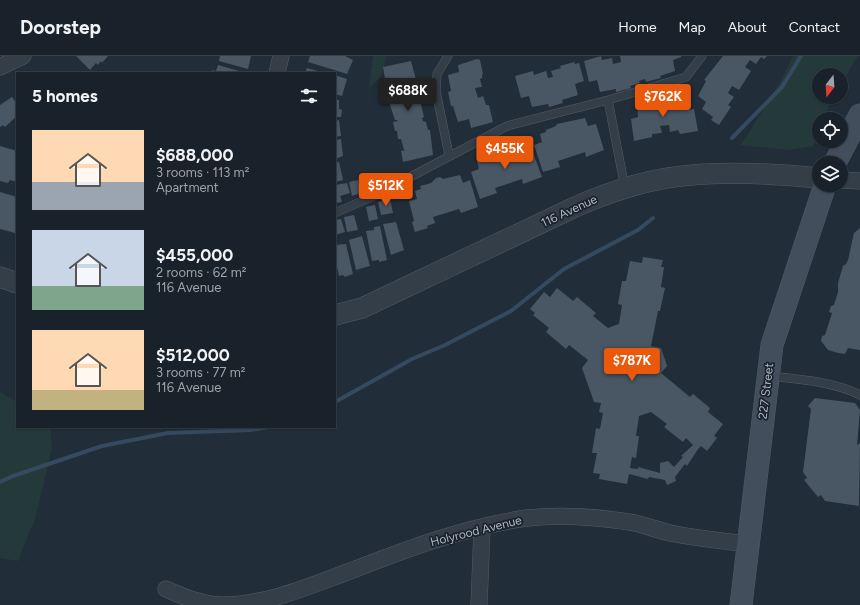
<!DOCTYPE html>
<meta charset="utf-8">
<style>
:root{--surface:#19222a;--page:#222a32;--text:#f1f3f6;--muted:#9fa4a8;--line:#373f47;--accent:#ea580c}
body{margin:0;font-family:Figtree,sans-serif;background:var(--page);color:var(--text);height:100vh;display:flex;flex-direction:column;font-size:15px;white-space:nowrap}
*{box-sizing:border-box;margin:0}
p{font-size:13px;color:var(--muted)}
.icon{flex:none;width:22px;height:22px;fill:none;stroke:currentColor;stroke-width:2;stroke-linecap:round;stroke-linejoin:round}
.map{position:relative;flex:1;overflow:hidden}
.drawer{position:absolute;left:16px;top:16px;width:320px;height:356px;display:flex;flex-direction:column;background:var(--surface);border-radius:0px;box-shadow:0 1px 3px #0004,0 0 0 1px var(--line)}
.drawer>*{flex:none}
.needle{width:26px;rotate:197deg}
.tools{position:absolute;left:812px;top:12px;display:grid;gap:8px}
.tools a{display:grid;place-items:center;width:36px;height:36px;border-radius:50%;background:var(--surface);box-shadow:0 1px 3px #0004,0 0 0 1px var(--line);font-size:20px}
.price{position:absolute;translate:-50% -34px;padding:0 9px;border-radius:4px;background:var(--accent);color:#fff;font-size:13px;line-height:26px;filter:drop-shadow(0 1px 2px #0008)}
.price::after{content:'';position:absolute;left:50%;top:24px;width:12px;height:9px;margin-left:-6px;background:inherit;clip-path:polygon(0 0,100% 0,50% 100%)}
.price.current{background:#222;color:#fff}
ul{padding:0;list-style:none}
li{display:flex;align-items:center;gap:12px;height:100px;padding:0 16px}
li span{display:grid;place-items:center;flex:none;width:112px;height:80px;border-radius:0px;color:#555}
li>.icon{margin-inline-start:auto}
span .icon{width:48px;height:48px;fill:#fffc;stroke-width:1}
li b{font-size:17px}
h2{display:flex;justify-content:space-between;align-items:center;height:48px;padding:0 16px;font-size:17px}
header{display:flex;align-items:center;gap:24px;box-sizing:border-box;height:56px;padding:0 20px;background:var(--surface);border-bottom:1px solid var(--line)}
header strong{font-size:19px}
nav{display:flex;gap:22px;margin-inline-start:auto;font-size:14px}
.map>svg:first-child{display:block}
.green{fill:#243a3a}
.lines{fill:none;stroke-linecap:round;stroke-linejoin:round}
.stream{stroke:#354a5f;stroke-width:4}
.building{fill:#495764;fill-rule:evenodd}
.service-casing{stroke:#525c66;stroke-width:9}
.minor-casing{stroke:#525c66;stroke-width:17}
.tertiary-casing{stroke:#525c66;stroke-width:21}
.secondary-casing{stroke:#525c66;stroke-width:23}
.service{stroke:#343e49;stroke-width:8}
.minor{stroke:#343e49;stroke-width:16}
.tertiary{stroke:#343e49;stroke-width:20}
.secondary{stroke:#424e5c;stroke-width:22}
.labels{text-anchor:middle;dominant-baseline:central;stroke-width:3.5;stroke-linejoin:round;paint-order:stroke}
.street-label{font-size:12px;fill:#afb9c5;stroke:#1a232d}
</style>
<header>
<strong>Doorstep</strong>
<nav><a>Home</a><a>Map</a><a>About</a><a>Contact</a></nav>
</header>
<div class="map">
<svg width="860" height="549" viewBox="0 0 860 549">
<rect width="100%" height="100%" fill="#212d38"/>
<path class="green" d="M373 0H387L381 20 369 32Z
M793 0H858L841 28V19H819V41H833L823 63H819V73L813 90 788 94 741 89 783 21Z
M0 336 17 346V371H50L52 392 36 460 18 505 0 502Z"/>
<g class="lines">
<path class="stream" d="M732 82 782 31 801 0
M335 346 412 303 445 289 511 255 564 213 638 174 653 162
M0 426 13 420 102 390 168 377 250 374 269 371"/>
</g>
<path class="building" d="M76 0H108L102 7 101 5 98 9 96 7 90 14Z
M220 0H251L248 13 219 5Z
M310 0H345L353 4 347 18 308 6Z
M601 0 602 4 612 2 613 8 621 6 620 0H681V1L673 4 675 15 660 20 661 22 646 26 645 23 639 25 640 27 630 30 631 32 616 36V33L600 36 597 24 589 26 584 5Z
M723 0H767L764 3 761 1 756 8 750 4 745 11 751 15 739 34 732 30 728 37 734 41 728 49 731 51 719 69 711 64 713 61 702 53 706 46 698 40 706 25 704 24Z
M477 3 480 4 483 18 482 19V22L480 23 482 31 475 32 478 42 483 40 486 49H489L493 66 471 72 469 63 458 66 453 50H451L448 36 451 35 448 19 459 16 458 9Z
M411 5 420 38 417 39 419 44H420L424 61 422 62 423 65 426 66 428 74H430L433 99 403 106 401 95 406 94H404L401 83H398L397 75H395L393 66 398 65 397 64H395L388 43 390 42 388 35H394L393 33H391L388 22 385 23 383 11Z
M574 6 575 8 579 7 584 25 575 28 578 39 562 44 563 47 549 51 548 48 532 51 529 40 521 42 515 20 533 15 534 19 546 15 548 22 553 21 551 15 561 12 560 10Z
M218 9 246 17H211L212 14 216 15Z
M307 12 325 17H305Z
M335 19 347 23 342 40 335 38Z
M12 41 17 48V60L5 71 3 69 0 71V49Z
M667 42 669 44 684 43 686 54 694 53 698 75 680 78 678 74 670 76 669 69 660 70 662 77 652 78V81L634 85 631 63 638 61 637 50 653 46V44Z
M335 43 339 44V53L342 54 341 61H335Z
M585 62 588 70 596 68 604 94 586 101 585 96 558 105 560 111 543 116 534 89 542 86 540 78 546 76V74L556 70 557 68Z
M339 64 341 80 335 81V65Z
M341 83 343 100 335 103V84Z
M522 89 525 97 532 94 542 121 523 128 522 123 495 132 497 137 480 143 471 116 479 113 477 105 483 103 482 100 493 97 495 94Z
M0 90 17 95V126L10 124 8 127 0 125Z
M339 106 343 124 335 126V107Z
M460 119 463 127 470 124 478 151 461 157 459 153 433 161 435 167 427 170 428 172 415 176 412 166 414 165 409 145 417 143 415 135 421 133 420 130 431 127 436 122 440 121 443 123Z
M358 124 361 137 352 140 349 126Z
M347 127 350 137 340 140 342 146 335 147V129Z
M0 136 17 141V176L15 177 0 173Z
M390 143 393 157 381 159 378 146Z
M375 149 378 163 369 165 366 151Z
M354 159 358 174 347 176 344 161Z
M341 163 345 176 335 179V164Z
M396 166 404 194 391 199 383 168Z
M380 170 387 204 379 206V204L372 205 366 175 374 174V171Z
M860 172V294L848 292 845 298 838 297 828 294 821 285 822 280 825 279 832 257 829 256 831 250 834 249 838 236V227L843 210 846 208 848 204 854 177Z
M362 180 370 210 356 214 349 184Z
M346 188 353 218 345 221 343 219 339 220 335 203V189Z
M643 201 663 204 661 211H664L661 231 665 232 660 255H658L651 290 661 292 667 310 661 317 690 341 693 338 710 352 708 356 723 368 714 380 717 382 707 395 701 390 698 393 687 410 685 408 675 421 676 425 667 429 665 424 649 421 648 423 629 418 627 428 599 423 600 418 593 417 597 397H592L596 372 600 373 603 357 599 356 601 347 594 346 582 312 588 304 569 289 566 293 546 276 549 272 533 259 535 257 530 253 544 236 550 241 557 232 573 245 577 241 596 257 593 260 608 272 619 268 622 249 618 248 622 225H626L630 205 642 207ZM651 356 667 368 664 371 683 386 686 382 693 389 681 400 683 401 674 411 668 405 660 407V417L638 411V413L630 412 632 401 636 402 639 380H636L639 360Z
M815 342 855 347 860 354 857 389 860 387 859 450 825 445 821 439 818 441 804 424 807 422 803 416 811 353 808 350Z"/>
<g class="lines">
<defs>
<path id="service" d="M448 0 437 18 436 35 449 99
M608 44 686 21 702 0
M395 129 507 70 608 44 625 132
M335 157 378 138
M769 320C797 323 836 326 860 339"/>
<path id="minor" d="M0 11 23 0
M277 17 281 0
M841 124 860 125
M166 533C184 541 201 548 221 549 265 549 305 532 345 517 404 494 464 471 527 462 562 458 600 461 635 467 647 470 658 474 670 477 695 482 722 485 748 488
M479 549 482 472"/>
<path id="tertiary" d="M0 221 17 227
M335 259 362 252 575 151C611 135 651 122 692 119 733 115 778 118 819 122"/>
<path id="secondary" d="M835 107 860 59
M741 549 772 289 825 129"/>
</defs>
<use href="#service" class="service-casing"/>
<use href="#minor" class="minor-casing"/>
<use href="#tertiary" class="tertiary-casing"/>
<use href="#secondary" class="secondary-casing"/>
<use href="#service" class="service"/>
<use href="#minor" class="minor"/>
<use href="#tertiary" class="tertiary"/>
<use href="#secondary" class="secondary"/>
</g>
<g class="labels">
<g class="street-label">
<text transform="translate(569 155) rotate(-25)">116 Avenue</text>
<text transform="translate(766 335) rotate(-83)">227 Street</text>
<text transform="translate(476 475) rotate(-14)">Holyrood Avenue</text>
</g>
</g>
</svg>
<div class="tools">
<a><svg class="needle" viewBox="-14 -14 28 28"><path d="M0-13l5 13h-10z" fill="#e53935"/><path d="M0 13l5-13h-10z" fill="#9fa4a8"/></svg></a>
<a><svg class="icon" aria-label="locate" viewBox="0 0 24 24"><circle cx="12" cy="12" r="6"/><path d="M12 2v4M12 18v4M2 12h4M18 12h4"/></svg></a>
<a><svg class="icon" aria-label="layers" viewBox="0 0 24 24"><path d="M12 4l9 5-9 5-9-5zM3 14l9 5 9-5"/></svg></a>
</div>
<b class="price current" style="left:408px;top:56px">$688K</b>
<b class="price" style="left:663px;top:62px">$762K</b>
<b class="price" style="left:505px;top:114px">$455K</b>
<b class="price" style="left:386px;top:151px">$512K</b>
<b class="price" style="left:632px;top:326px">$787K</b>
<section class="drawer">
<h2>5 homes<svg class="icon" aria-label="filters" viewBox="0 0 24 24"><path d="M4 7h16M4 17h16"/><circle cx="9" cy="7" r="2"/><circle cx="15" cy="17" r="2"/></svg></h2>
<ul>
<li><span style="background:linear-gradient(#ffd9b3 65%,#9aa5b1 0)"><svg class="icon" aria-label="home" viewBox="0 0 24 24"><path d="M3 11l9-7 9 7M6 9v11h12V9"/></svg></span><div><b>$688,000</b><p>3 rooms · 113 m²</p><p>Apartment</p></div></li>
<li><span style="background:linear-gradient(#c9d6e8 70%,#7fa58c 0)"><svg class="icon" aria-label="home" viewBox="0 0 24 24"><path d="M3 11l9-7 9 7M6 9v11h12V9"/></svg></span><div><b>$455,000</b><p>2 rooms · 62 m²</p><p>116 Avenue</p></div></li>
<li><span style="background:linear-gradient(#ffd9b3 75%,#c2b280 0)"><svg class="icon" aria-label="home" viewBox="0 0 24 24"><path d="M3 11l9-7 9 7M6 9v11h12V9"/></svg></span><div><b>$512,000</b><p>3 rooms · 77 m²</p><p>116 Avenue</p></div></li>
</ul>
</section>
</div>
